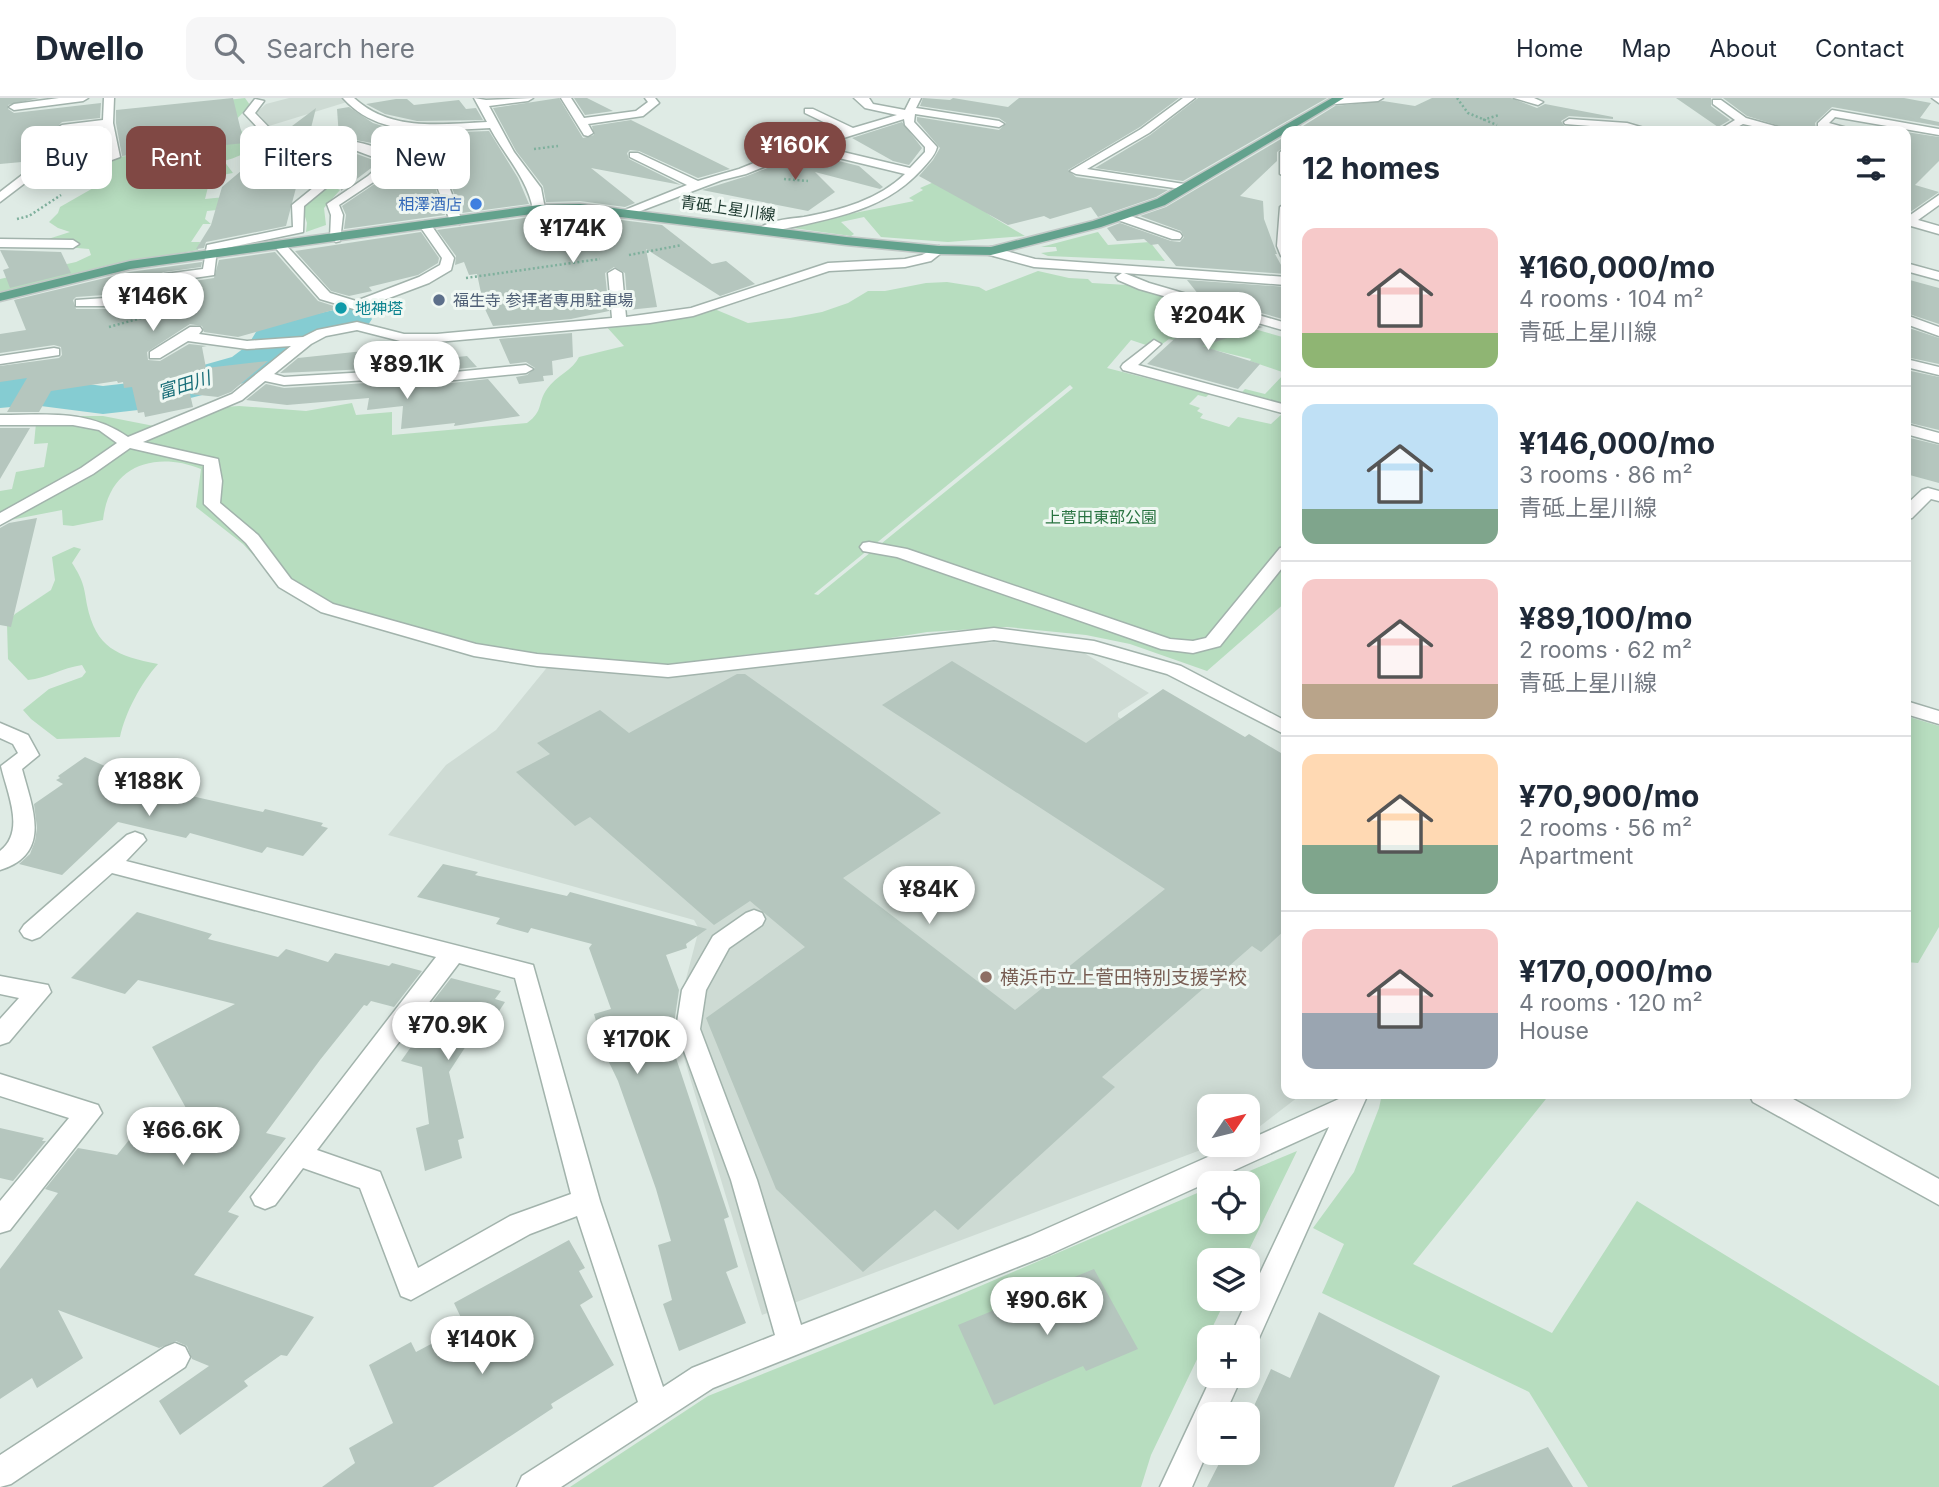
<!DOCTYPE html>
<meta charset="utf-8">
<style>
:root{--surface:#fff;--page:#f6f6f7;--text:#1f2937;--muted:#747a83;--line:#e0e1e3;--accent:#804844}
body{margin:0;font-family:Inter,"Noto Sans JP",sans-serif;background:var(--page);color:var(--text);height:100vh;display:flex;flex-direction:column;font-size:26px;white-space:nowrap}
*{box-sizing:border-box;margin:0}
p{font-size:23px;color:var(--muted)}
.icon{flex:none;width:38px;height:38px;fill:none;stroke:currentColor;stroke-width:2;stroke-linecap:round;stroke-linejoin:round}
.map{position:relative;flex:1;overflow:hidden}
.details{position:absolute;left:1281px;top:28px;width:630px;height:973px;display:flex;flex-direction:column;background:var(--surface);border-radius:14px;box-shadow:0 4px 18px #0003}
.details>*{flex:none}
.hud{position:absolute;left:21px;top:28px;width:665px;height:63px;display:flex;gap:14px}
.needle{width:46px;rotate:55deg}
.fabs{position:absolute;left:1197px;top:996px;display:grid;gap:14px}
.fabs a{display:grid;place-items:center;width:63px;height:63px;border-radius:14px;background:var(--surface);box-shadow:0 4px 18px #0003;font-size:35px}
.price{position:absolute;translate:-50% -60px;padding:0 16px;border-radius:24px;background:#fff;color:#222;font-size:23px;line-height:46px;filter:drop-shadow(0 2px 4px #0008)}
.price::after{content:'';position:absolute;left:50%;top:42px;width:21px;height:16px;margin-left:-10px;background:inherit;clip-path:polygon(0 0,100% 0,50% 100%)}
.price.on{background:var(--accent);color:#fff}
ul{padding:0;list-style:none}
li{display:flex;align-items:center;gap:21px;height:175px;padding:0 21px}
li+li{border-top:2px solid var(--line)}
li span{display:grid;place-items:center;flex:none;width:196px;height:140px;border-radius:14px;color:#555}
li>.icon{margin-inline-start:auto}
span .icon{width:84px;height:84px;fill:#fffc;stroke-width:1}
li b{font-size:30px}
h2{display:flex;justify-content:space-between;align-items:center;height:84px;padding:0 21px;font-size:30px}
.chip{padding:0 24px;border-radius:14px;background:var(--surface);box-shadow:0 4px 18px #0003;font-size:24px;line-height:63px}
.chip.on{background:var(--accent);color:#fff}
header{display:flex;align-items:center;gap:42px;box-sizing:border-box;height:98px;padding:0 35px;background:var(--surface);border-bottom:2px solid var(--line)}
header strong{font-size:33px}
nav{display:flex;gap:38px;margin-inline-start:auto;font-size:24px}
.search{width:490px;height:63px;background:var(--page);display:flex;align-items:center;gap:18px;box-sizing:border-box;padding:0 24px;border-radius:14px;color:var(--muted);font-size:26px}
.map>svg:first-child{display:block}
.built{fill:#cedbd4}
.green{fill:#b7ddbf;fill-rule:evenodd}
.lines{fill:none;stroke-linecap:round;stroke-linejoin:round}
.river{fill:#85ccd2;fill-rule:evenodd}
.building{fill:#b5c6be}
.minor-casing{stroke:#a2b3ac;stroke-width:3}
.major-casing{stroke:#c1c8c6;stroke-width:3}
.path{stroke:#7fb09d;stroke-width:2.5;stroke-dasharray:2 2.5;stroke-linecap:butt}
.minor{fill:#fff;fill-rule:evenodd}
.major{fill:#63a28d;fill-rule:evenodd}
.shop-dot{fill:#3f7fe0;stroke:#f0f8f3;stroke-width:2.5}
.service-dot{fill:#5c6f8a;stroke:#f0f8f3;stroke-width:2.5}
.culture-dot{fill:#0f9aa8;stroke:#f0f8f3;stroke-width:2.5}
.education-dot{fill:#8d6e63;stroke:#f0f8f3;stroke-width:2.5}
.labels{text-anchor:middle;dominant-baseline:central;stroke-width:6;stroke-linejoin:round;paint-order:stroke}
.far-shop-label{font-size:16px;fill:#366cbe;stroke:#f0f8f3;text-anchor:end}
.far-street-label{font-size:16px;fill:#203c32;stroke:#f0f8f3}
.far-service-label{font-size:16px;fill:#4e5e75;stroke:#f0f8f3;text-anchor:start}
.far-culture-label{font-size:16px;fill:#0d838f;stroke:#f0f8f3;text-anchor:start}
.far-park-label{font-size:16px;fill:#297341;stroke:#f0f8f3}
.far-water-label{font-size:18px;font-style:italic;fill:#196f79;stroke:#f0f8f3}
.education-label{font-size:19px;fill:#785e54;stroke:#f0f8f3;text-anchor:start}
</style>
<header>
<strong>Dwello</strong>
<div class="search"><svg class="icon" aria-label="search" viewBox="0 0 24 24"><circle cx="10" cy="10" r="6"/><path d="M15 15l6 6"/></svg>Search here</div>
<nav><a>Home</a><a>Map</a><a>About</a><a>Contact</a></nav>
</header>
<div class="map">
<svg width="1939" height="1389" viewBox="0 0 1939 1389">
<rect width="100%" height="100%" fill="#dfebe5"/>
<path class="built" d="M289 0H345L347 4 269 28 257 14 266 6Z
M1004 544 1081 553 1149 595 1118 615V619L1286 726V996H1302L1259 1029 1248 1034V1008H1209V1046L1214 1047 762 1217 674 927 699 831 694 822 388 737 446 667 496 632 549 567 668 575 957 545Z"/>
<path class="green" d="M245 0 250 7 235 23 247 41 261 38 269 47C253 50 240 59 224 63L233 75 222 77 219 88 208 89 205 101 235 98 237 110 207 113 205 121 211 126H203L191 144H200L198 152 105 168 0 196V181L76 164 91 157 89 151 54 148 45 142 70 134 58 130 49 124 58 115 60 109 109 81 104 68 117 59 215 49 217 39 201 5Z
M313 79 340 92 324 110 326 127 306 134 307 125 302 109 325 89 320 83 309 80Z
M941 81 991 118 1025 138 948 144 881 139 864 119 841 124 854 136 851 138 785 129 914 103 909 100 923 92 920 90Z
M1098 134 1108 147 1150 144 1165 163 1048 158 1041 155 1057 153 1056 149H1041Z
M1038 173 1069 180 1088 181 1092 185 1127 187 1174 202 1173 208 1286 240V306L1242 294 1245 291 1265 296 1285 275 1250 263 1251 261 1169 241 1161 247 1150 244 1146 247 1131 242 1107 270 1209 296 1206 299 1198 297 1189 306 1200 310 1197 313 1203 316 1200 320 1229 329 1238 319 1271 326 1283 315 1286 316V504L1207 573 1130 546 1086 537 1007 529 927 534 860 545 743 557 668 569 552 561 479 549 330 508 271 476 243 446 196 409 201 371C155 353 109 367 103 422L73 428 63 427 62 412 0 424V393L12 391 16 374 44 369 48 345 34 346 36 325 50 318H103L154 328 196 311 239 308 306 313 352 305 356 317 392 314V337L527 325C544 313 537 305 547 291 556 278 573 272 579 259L624 248 604 226 712 210 748 225 790 220 822 214 848 205 868 193H885L926 185 947 184 979 189 986 193ZM1070 287 1073 290 818 497 814 496Z
M74 449 81 451 72 465C83 482 84 488 87 507 96 550 117 558 158 566 141 585 125 615 120 639L57 641 31 621 23 612 49 591 82 579 86 574 82 567C62 570 47 580 28 582L8 561 7 526 15 516 51 492 55 482 52 459Z
M1906 618 1939 628V829L1918 865 1906 864Z
M1382 996H1550L1413 1166 1552 1235 1637 1103 1939 1288V1389H1588L1529 1294 1322 1195 1344 1146 1313 1130 1354 1074 1379 1010Z
M1297 1053 1244 1162H1209V1200L1226 1201 1151 1357 1141 1389H570L708 1298 957 1198 1209 1090V1124H1248V1085H1221Z"/>
<g class="lines">
<path class="river" d="M351 208 366 212 372 221 366 230 291 247 282 263 264 277 230 290 147 311 103 316 33 307 0 310V282L33 279 103 288 147 283 232 259 248 247 259 229Z"/>
</g>
<path class="building" d="M0 0H39L8 7V11L14 15 101 5 100 20 62 24 55 31 62 36 102 32 107 53 98 57 0 66Z
M233 0 244 45 122 58 116 25V12Z
M559 0 583 40 594 37 592 28 631 22 730 71 698 80 639 53 630 52 627 55 629 61 681 87 591 70 635 105 625 109 580 103 546 104 543 88 516 53 493 10Z
M574 0H587L613 13 585 17Z
M923 0 950 2 953 0 1008 9 1019 0H1179L1140 29 1068 72 1076 79 1168 92 1156 99 1098 119 1091 109 1050 121 1044 118 1008 127 919 78 933 62 940 50 917 23V19L999 32 1006 25 999 20 920 8Z
M1198 0H1327L1183 83 1095 70 1150 37Z
M1432 0H1511L1537 10 1545 6 1613 19V21L1569 18 1561 23 1565 29 1612 33H1305L1307 30 1303 28 1335 8 1383 3 1415 8Z
M1676 0H1711V8L1730 22 1718 29Z
M1723 0H1904L1931 5 1920 20 1939 24V28L1832 9 1815 25 1816 31 1825 33H1796L1747 18Z
M396 1H407L414 7 459 2 466 11 476 10 483 22 417 23 385 16 366 6Z
M349 9 373 25 392 31 431 35 489 33 518 80 529 106 462 115 452 90 441 86 436 92 445 117 344 131 346 117 342 108 385 79 399 62 372 45 339 39 337 11Z
M316 10 309 38 280 37Z
M902 24 922 50 909 67 893 63 852 40Z
M1906 34 1939 39V63L1915 87 1939 94 1906 117Z
M1286 38V48L1277 54V63L1240 98 1263 103 1264 121 1277 156H1275L1286 176 1176 168 1158 146 1151 147 1144 141 1117 143 1107 130 1120 125 1171 143 1180 144 1184 139 1181 133 1140 118 1166 109Z
M269 45 273 49 306 51 300 74 266 59 259 58 261 57 254 56Z
M339 53 351 54 379 64 341 93Z
M806 55 859 68 883 89 880 91 815 74 835 94 808 113 702 92 747 78Z
M254 62 256 67 297 86 286 128 206 144 204 150 196 151 211 127 222 89Z
M580 117 662 127 712 166 726 163 755 186 720 198 646 151 657 209 628 212 625 175 614 169 605 175 609 213 571 221 493 228 484 209 477 176 469 177 464 164 455 167 456 158 437 132 539 118Z
M421 134 439 160 438 165 418 177 369 189 372 193 349 198 331 193 295 153Z
M0 152 61 154 71 175 10 190 3 172 9 170Z
M275 154 318 203 340 210 238 239 204 234 202 228 190 226 147 254 148 262 160 263 189 246 207 248 202 249 206 270 268 263 231 294 218 299 190 296 193 309 145 319 144 314 138 315 132 289 124 290 123 284 118 285 117 283 51 293 39 314H7L27 280 0 284V268L59 260 62 257 61 249 54 247 0 255V236L26 232 14 202 130 174 202 164 201 169 164 174 104 197 76 199 73 202 76 211H107L174 186 214 180 219 162Z
M1906 181 1939 190V226L1906 215Z
M1187 182 1286 189V222L1199 197Z
M1205 213 1263 229 1202 248 1260 266 1238 291 1147 266Z
M1906 229 1939 240V266L1906 259Z
M572 235 573 259 552 263 553 277 543 278 544 283 519 286 516 279 527 277 535 270 526 264 510 266 499 241Z
M420 247V263L467 258 477 269 415 275 368 271 280 275 298 260Z
M1906 272 1939 279V332L1906 324Z
M488 281 520 318 454 328 455 325 401 331 403 308 367 312 369 300 287 307 246 302 266 286 284 290 368 285 415 289Z
M0 330H30L0 381Z
M1906 339 1939 347V385L1906 376Z
M37 420 11 529 0 527V430L9 425Z
M952 563 1086 645 1163 591 1245 639 1249 636 1286 658V831L1261 854 1252 848 1102 979 1115 989 958 1132 935 1112 863 1174 776 1091 706 920 805 849 750 803 714 827 590 719 575 728 516 674 550 656 537 645 600 612 629 635 737 576H745L941 715 843 780 1015 912 1165 791 882 607Z
M85 659 133 681 181 692 178 695 263 714 265 711 323 725 321 728 328 730 303 758 267 749 262 755 190 735 186 740 118 724 62 777 19 766 30 756 35 743 37 730 34 706 63 686 56 682 60 680 58 678Z
M443 766 478 774 475 777 567 798 570 794 707 831 686 846 687 850 666 857 679 892 674 926 666 930 729 1119 724 1121 738 1169 726 1174 746 1225 679 1253 663 1206 672 1202 658 1147 671 1143 656 1091 618 983 606 958 594 916 611 911 589 850 592 846 531 830 528 835 496 826 500 820 417 799Z
M137 814 212 836 208 841 278 859 286 851 328 864 335 855 389 868 392 865 422 873 394 909 371 903 367 908 364 907 320 962 266 1035 286 1040 228 1114 239 1118 194 1177 314 1219 287 1258 281 1257 244 1283 248 1288 180 1337 159 1303 209 1268 192 1261 187 1248 176 1243 159 1250 58 1212 83 1260 37 1290 32 1280 0 1301V1171L58 1095 45 1091 78 1050 117 1057 150 1016 196 1028 152 949 235 906 138 882 125 896 71 880Z
M451 880 501 893 495 901 505 904 488 930 479 928 449 974 464 1040 458 1042 462 1060 425 1073 416 1030 429 1026 422 969 401 963 418 939 417 925 420 921 431 919 423 916Z
M0 1030 44 1040 42 1043H46L13 1083 0 1080Z
M569 1142 585 1170 579 1173 593 1199 580 1207 614 1267 551 1306 553 1310 433 1389H322L355 1365 349 1350 393 1325 369 1267 411 1244 416 1254 465 1228 454 1205Z
M1094 1171 1138 1251 1086 1273 1083 1268 994 1307 958 1227Z
M1319 1214 1440 1278 1394 1389H1207L1225 1354H1248V1321L1271 1271 1290 1280Z
M1548 1349 1573 1389H1452V1388Z"/>
<g class="lines">
<defs>
<path id="minor" d="M59 0H88L83 3 14 12 9 9 14 6Z
M104 0H114L113 25 120 59 101 66 42 72 0 104V94L35 67 99 60 110 55 104 29 62 33 57 30 62 27 103 22Z
M343 0H354C391 34 440 26 487 24L474 0 486 2 533 0 528 3 489 8 514 54 541 90 545 111 539 115 533 111C527 80 505 58 490 30 440 32 380 42 343 0Z
M561 0H571L584 20 636 13 648 4 645 0H655L659 5 643 18 588 26 593 35 588 38 584 37Z
M854 0H869L873 6 905 12 911 0H921L916 10 999 23 1004 26 999 29 915 16 914 24 937 49C935 58 928 64 922 71 880 118 820 121 763 136L757 132C768 122 789 121 804 119 841 112 878 102 905 76L806 52 746 76 722 82 630 117 620 114 687 87 630 59V55H638L698 83 739 71 801 46 842 33 805 15V11H813L853 30 897 17 865 10ZM904 21 905 27 925 49V54L910 70 818 48Z
M1183 0H1195L1149 35 1087 71 1184 86 1190 90 1188 92 1076 76 1070 73 1141 31Z
M1335 0H1383L1378 3 1336 6 1331 3Z
M1514 0H1534L1543 4 1538 7Z
M1932 0H1939V5Z
M255 1 264 3 255 15 280 41C315 42 369 36 396 62L384 77 339 107 343 117 340 143 336 144 330 140 331 117 327 106 368 78 384 63 352 51 273 46 244 15Z
M1713 2H1721L1746 20 1793 33H1775L1743 26 1730 33H1717L1735 22 1713 6Z
M1832 12 1939 31V37L1835 19 1829 25 1858 33H1837L1818 29V25Z
M1569 21 1627 25 1654 33 1565 26 1564 24Z
M1287 26H1295L1304 31 1293 33 1287 30Z
M1286 51V79L1280 76V54Z
M257 61H265L327 89 304 108 303 134 217 152 214 177 173 183 107 208H76V202L105 200 165 176 203 171 207 147 293 129 292 107 313 90 257 65Z
M440 89 450 91 462 123 460 126 450 123 438 91Z
M1939 97V107L1918 122 1939 128V136L1911 128 1906 130V120Z
M1286 105V159L1281 158 1277 148 1280 109Z
M1122 115 1180 135 1182 138 1180 141H1172L1118 122V116Z
M425 123 429 124 454 160 451 172 429 185 357 212 320 201 273 147 275 144H283L330 195 356 203 419 179 440 167 442 160 419 127Z
M0 141 73 142 79 146 73 150 0 149Z
M939 148 945 152 931 163 905 169 829 173 693 218 650 225 437 244H404L357 232 326 238 311 246 274 276 284 279 368 274 415 278 526 267 533 271 526 275 415 286 368 282 284 287 265 283 242 302 143 344 218 361 222 383 220 405 258 437 291 481 333 506 476 546 537 556 668 567 994 530 1094 543 1181 568 1286 623V637L1167 576 1092 555 994 542 668 579 537 568 474 558 321 514 279 489 246 445 204 406V367L130 350 93 376 0 427V415L81 370 117 345 99 332 73 327H0V317C47 317 88 311 128 339L232 296 291 248 247 251 188 243 160 260H150V254L190 229H200L202 232 199 236 247 243 303 239 317 232 357 224 404 236H437L612 220 608 175 615 171 622 175 626 219 691 210 828 165 905 161 922 157Z
M991 149 1035 161 1286 179V187L1124 175 1149 185 1286 225V233L1139 191 1118 182 1116 179 1122 175 1034 169 986 156V150Z
M1906 165 1939 174V182L1906 173Z
M1906 217 1939 229V238L1906 226Z
M1154 242 1161 246 1138 267 1286 307V316L1123 272 1121 269 1123 266Z
M54 250 59 251V257L0 266V258Z
M1906 261 1939 269V277L1906 269Z
M1906 326 1939 335V345L1906 336Z
M1928 390 1939 393V403L1931 401 1912 420 1906 421V407L1922 392Z
M869 444 907 451 1170 541 1193 543 1206 540 1280 450 1286 449V465L1220 548 1193 555 1161 551 897 459 863 453 860 449 863 445Z
M1906 603 1939 613V626L1906 616Z
M0 625 28 637 39 657 22 671C32 709 53 756 0 772V753C26 733 7 695 1 668L18 655 13 646 0 640Z
M135 734 143 737 146 742 126 763 533 867 600 1103 663 1289 692 1270 775 1237 731 1082 676 931 682 892 713 838 746 815 754 812 762 815 765 821 762 827 729 850 706 892 700 931 757 1082 801 1227 1030 1138 1237 1046H1248V1042L1341 1000 1342 996H1368L1255 1249 1248 1252V1239H1230L1329 1029 1050 1156 713 1290 561 1389H517L522 1378 638 1304 577 1118 530 1136 411 1202 401 1198 360 1090 303 1070 275 1107 265 1111 255 1107 251 1099 436 859 112 775 40 839 32 842 24 839 20 833 24 827 127 737ZM459 865 515 880 571 1096 510 1118 418 1170 380 1074 317 1052Z
M0 878 48 887 51 894 9 944 0 947V921L19 900 0 896Z
M0 976 98 1007 102 1015 10 1132 0 1135V1103L69 1020 0 998Z
M1749 996H1784L1939 1081V1107L1753 1004Z
M175 1245 185 1249 190 1259 185 1269 11 1386 0 1389V1357L165 1249Z
M1212 1278H1242L1225 1316H1209V1350L1192 1389H1160Z"/>
<path id="major" d="M1332 0H1344L1165 107 1101 129 991 157 939 156 846 147 580 114 539 115 130 171 0 203V195L130 163 539 107 580 106 846 139 939 148 991 149 1093 123 1157 101Z"/>
</defs>
<use href="#minor" class="minor-casing"/>
<use href="#major" class="major-casing"/>
<path class="path" d="M1457 0 1468 15 1497 27
M1483 22 1499 17
M534 51 558 48
M784 81 808 83
M17 121 29 118 61 97
M629 157 682 147
M466 180 600 161
M109 229 152 217 163 209"/>
<use href="#minor" class="minor"/>
<use href="#major" class="major"/>
</g>
<circle class="shop-dot" cx="476" cy="106" r="7"/>
<circle class="service-dot" cx="439" cy="202" r="7"/>
<circle class="culture-dot" cx="341" cy="210" r="7"/>
<circle class="education-dot" cx="986" cy="879" r="7"/>
<g class="labels">
<g class="far-shop-label">
<text x="462" y="106">相澤酒店</text>
</g>
<g class="far-street-label">
<text transform="translate(728 110) rotate(8)">青砥上星川線</text>
</g>
<g class="far-service-label">
<text x="453" y="202">福生寺 参拝者専用駐車場</text>
</g>
<g class="far-culture-label">
<text x="355" y="210">地神塔</text>
</g>
<g class="far-park-label">
<text x="1101" y="419">上菅田東部公園</text>
</g>
<g class="far-water-label">
<text transform="translate(184 287) rotate(-17)">富田川</text>
</g>
<g class="education-label">
<text x="1000" y="879">横浜市立上菅田特別支援学校</text>
</g>
</g>
</svg>
<div class="fabs">
<a><svg class="needle" viewBox="-14 -14 28 28"><path d="M0-13l5 13h-10z" fill="#e53935"/><path d="M0 13l5-13h-10z" fill="#747a83"/></svg></a>
<a><svg class="icon" aria-label="locate" viewBox="0 0 24 24"><circle cx="12" cy="12" r="6"/><path d="M12 2v4M12 18v4M2 12h4M18 12h4"/></svg></a>
<a><svg class="icon" aria-label="layers" viewBox="0 0 24 24"><path d="M12 4l9 5-9 5-9-5zM3 14l9 5 9-5"/></svg></a>
<a>+</a>
<a>−</a>
</div>
<b class="price on" style="left:795px;top:84px">¥160K</b>
<b class="price" style="left:573px;top:167px">¥174K</b>
<b class="price" style="left:153px;top:235px">¥146K</b>
<b class="price" style="left:1208px;top:254px">¥204K</b>
<b class="price" style="left:407px;top:303px">¥89.1K</b>
<b class="price" style="left:149px;top:720px">¥188K</b>
<b class="price" style="left:929px;top:828px">¥84K</b>
<b class="price" style="left:448px;top:964px">¥70.9K</b>
<b class="price" style="left:637px;top:978px">¥170K</b>
<b class="price" style="left:183px;top:1069px">¥66.6K</b>
<b class="price" style="left:1047px;top:1239px">¥90.6K</b>
<b class="price" style="left:482px;top:1278px">¥140K</b>
<div class="hud">
<a class="chip">Buy</a>
<a class="chip on">Rent</a>
<a class="chip">Filters</a>
<a class="chip">New</a>
</div>
<section class="details">
<h2>12 homes<svg class="icon" aria-label="filters" viewBox="0 0 24 24"><path d="M4 7h16M4 17h16"/><circle cx="9" cy="7" r="2"/><circle cx="15" cy="17" r="2"/></svg></h2>
<ul>
<li><span style="background:linear-gradient(#f6c9c9 75%,#8fb573 0)"><svg class="icon" aria-label="home" viewBox="0 0 24 24"><path d="M3 11l9-7 9 7M6 9v11h12V9"/></svg></span><div><b>¥160,000/mo</b><p>4 rooms · 104 m²</p><p>青砥上星川線</p></div></li>
<li><span style="background:linear-gradient(#bfe0f5 75%,#7fa58c 0)"><svg class="icon" aria-label="home" viewBox="0 0 24 24"><path d="M3 11l9-7 9 7M6 9v11h12V9"/></svg></span><div><b>¥146,000/mo</b><p>3 rooms · 86 m²</p><p>青砥上星川線</p></div></li>
<li><span style="background:linear-gradient(#f6c9c9 75%,#b9a48a 0)"><svg class="icon" aria-label="home" viewBox="0 0 24 24"><path d="M3 11l9-7 9 7M6 9v11h12V9"/></svg></span><div><b>¥89,100/mo</b><p>2 rooms · 62 m²</p><p>青砥上星川線</p></div></li>
<li><span style="background:linear-gradient(#ffd9b3 65%,#7fa58c 0)"><svg class="icon" aria-label="home" viewBox="0 0 24 24"><path d="M3 11l9-7 9 7M6 9v11h12V9"/></svg></span><div><b>¥70,900/mo</b><p>2 rooms · 56 m²</p><p>Apartment</p></div></li>
<li><span style="background:linear-gradient(#f6c9c9 60%,#9aa5b1 0)"><svg class="icon" aria-label="home" viewBox="0 0 24 24"><path d="M3 11l9-7 9 7M6 9v11h12V9"/></svg></span><div><b>¥170,000/mo</b><p>4 rooms · 120 m²</p><p>House</p></div></li>
</ul>
</section>
</div>
